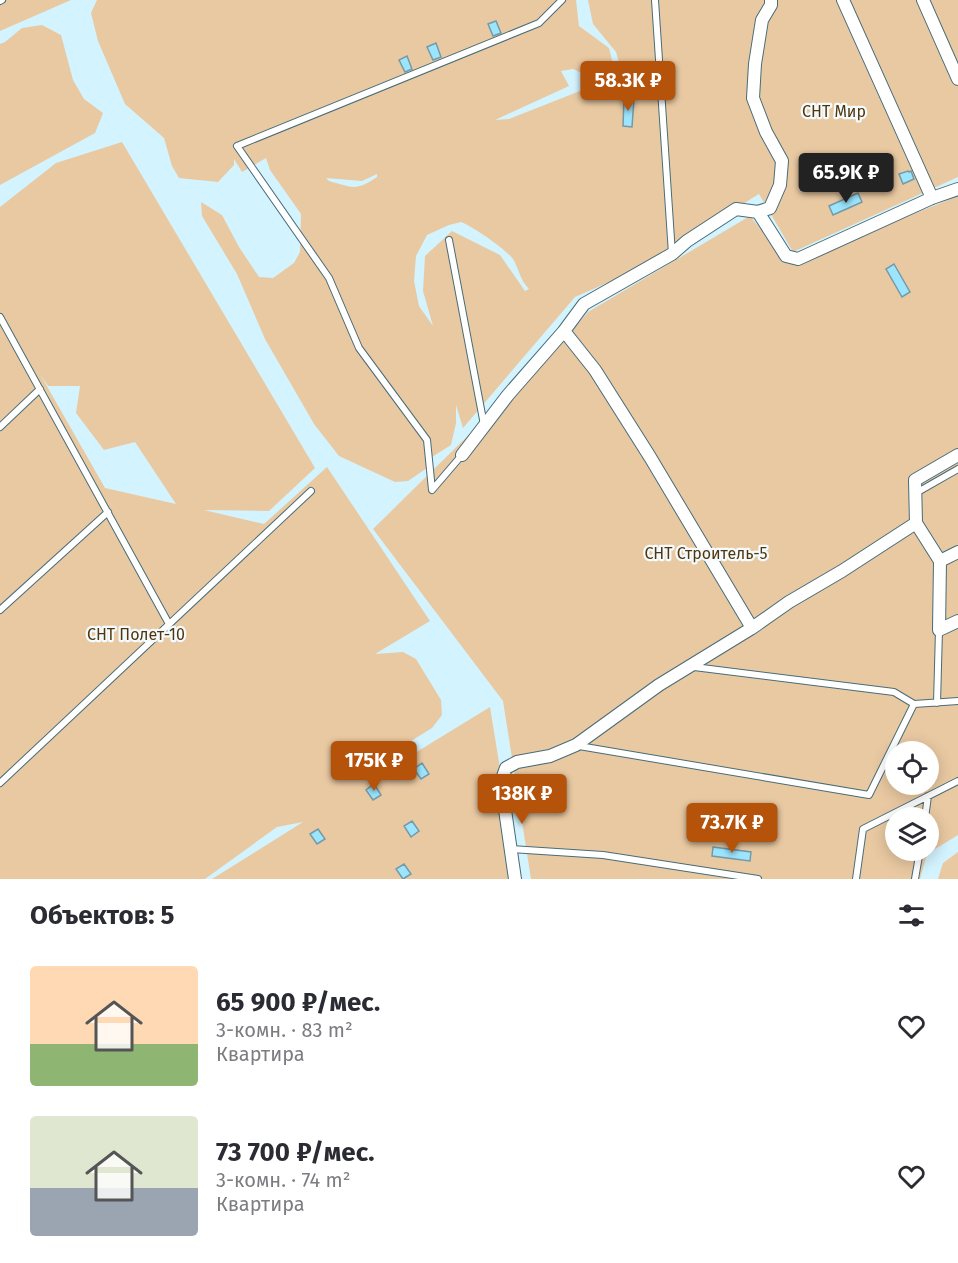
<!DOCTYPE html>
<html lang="ru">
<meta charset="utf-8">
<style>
:root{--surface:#fff;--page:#f7f7f7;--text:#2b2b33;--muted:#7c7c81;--accent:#b45309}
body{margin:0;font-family:"Fira Sans",sans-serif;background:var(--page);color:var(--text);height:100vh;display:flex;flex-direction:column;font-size:22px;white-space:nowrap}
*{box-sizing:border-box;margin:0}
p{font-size:20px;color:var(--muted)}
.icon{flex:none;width:33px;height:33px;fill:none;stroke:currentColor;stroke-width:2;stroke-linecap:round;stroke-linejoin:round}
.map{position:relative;height:879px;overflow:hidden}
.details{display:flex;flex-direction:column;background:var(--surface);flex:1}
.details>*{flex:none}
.controls{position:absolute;left:885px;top:741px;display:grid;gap:12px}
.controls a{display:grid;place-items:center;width:54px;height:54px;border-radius:50%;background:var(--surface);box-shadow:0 3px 15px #0003;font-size:30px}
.price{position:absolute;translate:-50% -51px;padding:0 14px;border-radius:6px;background:var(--accent);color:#fff;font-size:20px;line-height:39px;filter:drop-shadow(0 2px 3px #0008)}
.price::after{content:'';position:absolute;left:50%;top:36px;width:18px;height:14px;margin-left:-9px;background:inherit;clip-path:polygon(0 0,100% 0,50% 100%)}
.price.on{background:#222;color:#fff}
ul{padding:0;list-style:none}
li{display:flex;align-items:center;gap:18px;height:150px;padding:0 30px}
li span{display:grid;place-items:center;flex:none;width:168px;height:120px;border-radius:6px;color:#555}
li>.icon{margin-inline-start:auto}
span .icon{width:72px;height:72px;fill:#fffc;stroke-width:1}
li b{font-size:26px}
h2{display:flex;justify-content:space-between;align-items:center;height:72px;padding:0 30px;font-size:26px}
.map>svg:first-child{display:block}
.green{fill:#e9c9a2;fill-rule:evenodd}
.building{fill:#9ce5fe;stroke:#759aa7;stroke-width:1.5}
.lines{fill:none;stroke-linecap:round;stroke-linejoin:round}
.service-casing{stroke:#486c78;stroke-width:8}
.minor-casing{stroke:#486c78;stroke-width:14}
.service{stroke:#fff;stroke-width:6}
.minor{stroke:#fff;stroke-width:12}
.labels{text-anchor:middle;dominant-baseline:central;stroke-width:4.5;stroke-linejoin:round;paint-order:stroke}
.park-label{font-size:16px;fill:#51360d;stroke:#f4fbfe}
</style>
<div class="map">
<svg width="958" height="879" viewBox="0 0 958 879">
<rect width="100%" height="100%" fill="#d3f3fe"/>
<path class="green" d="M0 0H71L0 31Z
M97 0H576L579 26 609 48 626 117 631 103 616 52 593 24 588 0H958V177L793 252 759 194 634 271 575 297 463 428 456 405V423L451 445 432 457 427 468 408 481 395 482 339 456 314 424 265 339 237 274 202 216 201 202 222 215 239 247 259 277 273 278 294 263 300 252 301 214 270 170 266 158 242 172 234 159V165L218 182 179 178 172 166 164 138 125 104 98 41 91 13ZM573 69 584 74 585 89 509 119 495 120 569 86 561 71ZM377 174V177C355 192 352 187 329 181L326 178 362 181ZM461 222C472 226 507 250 513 259 519 269 520 280 529 289L525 291 500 255 452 231 425 256 423 291 433 326 419 306 414 281 416 256 427 235 449 225Z
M42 25 61 35 73 80 84 99 103 113 95 133 0 185V44L5 42 22 28Z
M122 142 315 468 269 511 204 510 264 524 327 467 430 621 375 654 403 652 416 659 441 700 442 715 432 728 390 754 366 783 490 707 518 879H212L303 822 277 827 205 879H0V207L56 163ZM40 374 48 386H80L76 413 104 450 135 442 176 504 105 488Z
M958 196V835L927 854 920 879H531L503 701 373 529 561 344 588 312 750 216 789 264ZM896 752H928V784H896ZM896 818H928V850H896Z
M958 852V879H938L943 863Z"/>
<path class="building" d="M496 21 501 33 493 36 488 24Z
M436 43 441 57 433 60 427 47Z
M407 56 412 69 405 72 399 60Z
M624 98H634L632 127 623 126Z
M908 171 909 172 911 171 914 179 903 184 899 174Z
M858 193 862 202 833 215 829 206Z
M894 264 910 292 902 297 886 269Z
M422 763 429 774 421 779 414 769Z
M374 784 381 795 373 800 366 790Z
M412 821 419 831 411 837 404 826Z
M318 829 325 839 317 844 310 834Z
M713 847 751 852 750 861 712 856Z
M404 864 411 874 403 879 396 869Z"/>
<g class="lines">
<defs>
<path id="service" d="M655 0 672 254
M0 1 2 0
M449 240 484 425
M0 317 169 624
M0 427 40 389
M462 455 432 490 427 440 359 348 329 278 237 146 539 23 562 0
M916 493 958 469
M0 610 108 512
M694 667 894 692 914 704 958 701
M937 703 939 630
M579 746 869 795 914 704
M0 783 311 491
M925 818 928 796
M511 849 603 855 758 879
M856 879 863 829 958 781
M915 879 920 850"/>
<path id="minor" d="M843 0 932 198
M923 0 958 79
M758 212 770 208 780 185 782 161 766 132 753 98 755 64 762 20 771 5V0
M462 455 508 395 564 331
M958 455 915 480 916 523 940 561 939 630 958 621
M940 561 958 552
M752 628 650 457 595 370 564 331 584 304 672 254 687 241 736 209 758 212 786 256 798 259 932 198 958 189
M515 879 503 796 502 779 506 768 517 762 550 756 576 745 659 685 752 628 789 602 842 571 916 523"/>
</defs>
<use href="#service" class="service-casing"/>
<use href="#minor" class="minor-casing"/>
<use href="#service" class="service"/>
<use href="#minor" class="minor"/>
</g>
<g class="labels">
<g class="park-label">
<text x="834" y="111">СНТ Мир</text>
<text x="706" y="553">СНТ Строитель-5</text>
<text x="136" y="634">СНТ Полет-10</text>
</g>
</g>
</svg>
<div class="controls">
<a><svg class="icon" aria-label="locate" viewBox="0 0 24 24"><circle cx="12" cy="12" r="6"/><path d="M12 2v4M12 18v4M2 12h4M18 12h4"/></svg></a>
<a><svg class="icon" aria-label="layers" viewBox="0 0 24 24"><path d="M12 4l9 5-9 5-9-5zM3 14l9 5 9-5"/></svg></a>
</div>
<b class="price" style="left:628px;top:112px">58.3K ₽</b>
<b class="price on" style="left:846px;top:204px">65.9K ₽</b>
<b class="price" style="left:374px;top:792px">175K ₽</b>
<b class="price" style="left:522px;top:825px">138K ₽</b>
<b class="price" style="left:732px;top:854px">73.7K ₽</b>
</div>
<section class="details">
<h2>Объектов: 5<svg class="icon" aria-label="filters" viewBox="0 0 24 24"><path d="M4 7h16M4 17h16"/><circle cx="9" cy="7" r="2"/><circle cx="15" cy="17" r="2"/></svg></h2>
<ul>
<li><span style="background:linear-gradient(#ffd9b3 65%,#8fb573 0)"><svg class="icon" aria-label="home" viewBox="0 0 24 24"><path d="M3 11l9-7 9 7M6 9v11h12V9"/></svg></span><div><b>65 900 ₽/мес.</b><p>3-комн. · 83 m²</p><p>Квартира</p></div><svg class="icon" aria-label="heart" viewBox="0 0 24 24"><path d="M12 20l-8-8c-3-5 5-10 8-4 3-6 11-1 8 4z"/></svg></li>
<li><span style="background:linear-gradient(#dfe7d0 60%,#9aa5b1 0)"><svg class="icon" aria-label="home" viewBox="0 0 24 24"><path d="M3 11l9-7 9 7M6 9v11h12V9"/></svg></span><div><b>73 700 ₽/мес.</b><p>3-комн. · 74 m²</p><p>Квартира</p></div><svg class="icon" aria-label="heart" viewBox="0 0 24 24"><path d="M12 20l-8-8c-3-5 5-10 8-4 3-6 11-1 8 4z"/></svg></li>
</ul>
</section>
